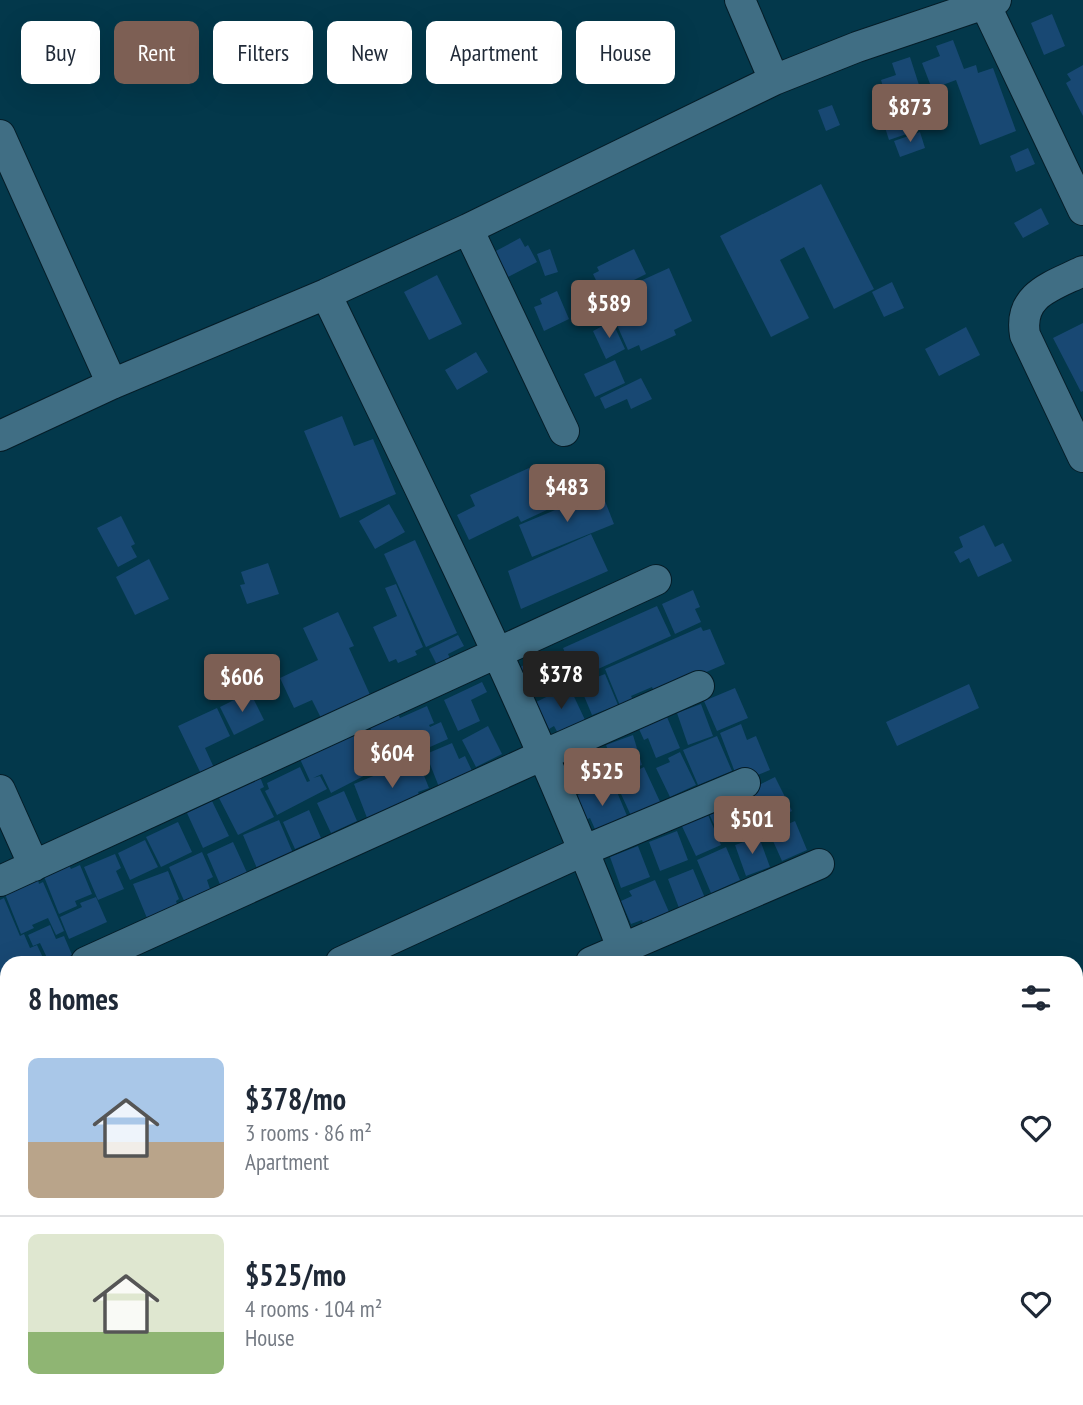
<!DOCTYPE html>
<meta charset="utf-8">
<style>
:root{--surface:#fff;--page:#f6f6f7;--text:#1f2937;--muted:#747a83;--line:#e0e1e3;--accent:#7d5f54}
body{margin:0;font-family:"PT Sans Narrow",sans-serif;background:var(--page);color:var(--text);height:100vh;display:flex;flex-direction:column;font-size:26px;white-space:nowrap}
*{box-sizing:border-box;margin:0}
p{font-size:23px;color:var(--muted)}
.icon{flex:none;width:38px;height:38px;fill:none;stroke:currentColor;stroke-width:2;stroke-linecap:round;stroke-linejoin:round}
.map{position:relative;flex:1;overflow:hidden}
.sheet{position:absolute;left:0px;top:956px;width:1083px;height:450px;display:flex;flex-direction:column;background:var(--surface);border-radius:21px 21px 0 0;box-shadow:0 7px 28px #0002}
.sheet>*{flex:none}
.banner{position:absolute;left:21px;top:21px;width:700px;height:63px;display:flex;gap:14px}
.price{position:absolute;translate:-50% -60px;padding:0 16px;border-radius:7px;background:var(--accent);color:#fff;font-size:23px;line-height:46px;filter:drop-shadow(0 2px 4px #0008)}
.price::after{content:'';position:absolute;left:50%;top:42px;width:21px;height:16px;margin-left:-10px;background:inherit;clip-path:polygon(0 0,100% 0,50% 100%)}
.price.on{background:#222;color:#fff}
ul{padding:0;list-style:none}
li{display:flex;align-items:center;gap:21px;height:175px;padding:0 28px}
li+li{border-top:2px solid var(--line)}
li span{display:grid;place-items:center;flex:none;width:196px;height:140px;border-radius:10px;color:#555}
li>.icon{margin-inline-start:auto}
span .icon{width:84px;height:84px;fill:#fffc;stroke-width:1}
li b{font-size:30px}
h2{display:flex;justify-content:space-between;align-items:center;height:84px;padding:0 28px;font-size:30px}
.chip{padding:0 24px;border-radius:10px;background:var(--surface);box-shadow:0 7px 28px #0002;font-size:24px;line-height:63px}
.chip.on{background:var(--accent);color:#fff}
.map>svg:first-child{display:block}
.building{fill:#184873}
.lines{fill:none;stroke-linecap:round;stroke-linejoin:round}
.minor-casing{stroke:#051d28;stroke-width:32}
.minor{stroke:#406e84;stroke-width:30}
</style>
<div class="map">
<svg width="1083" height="1405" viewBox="0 0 1083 1405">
<rect width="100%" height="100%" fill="#03384b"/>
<path class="building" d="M1052 14 1065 46 1044 55 1031 23Z
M953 40 964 69 976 65 978 73 993 68 1016 131 980 145 956 80 932 89 922 63 940 56 936 46Z
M910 57 919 85 886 97 881 80 896 75 892 63Z
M1083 65V116L1066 83 1071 80 1067 74Z
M915 100 924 128 889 140 880 112Z
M832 105 840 125 826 131 818 110Z
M920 132 925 148 900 157 894 141Z
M1028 148 1035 164 1016 172 1010 156Z
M821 184 874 289 834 309 804 247 780 260 809 318 771 337 720 236Z
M1041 208 1049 224 1023 238 1014 223Z
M520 238 525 247 528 245 537 262 506 278 494 252Z
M550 249 558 272 545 276 537 254Z
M634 249 646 274 624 285 628 293 607 303 593 274 599 271 597 267Z
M669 268 692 321 674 330 676 335 641 351 639 345 628 350 613 316 620 313 615 301 631 294 627 287Z
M437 275 462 324 429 340 404 292Z
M892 282 904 308 884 317 872 292Z
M557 291 569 319 544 331 534 307 542 304 540 299Z
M612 321 625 349 606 359 593 331Z
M1083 323V391L1081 392 1053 338Z
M966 327 980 355 939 376 925 349Z
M476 352 488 372 457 390 445 370Z
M615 360 625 383 595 397 584 374Z
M641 378 652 399 631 409 627 399 605 409 600 398Z
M342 416 354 446 373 439 396 494 340 518 304 431Z
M529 468 549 509 521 522 518 516 469 540 457 515 475 506 470 495Z
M601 491 614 524 532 557 519 525Z
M389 504 405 532 375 549 359 521Z
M121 516 135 544 131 546 137 557 118 567 97 528Z
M984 525 995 547 1003 543 1012 561 978 577 969 558 960 563 954 552 963 547 959 537Z
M591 534 608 571 521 609 508 571Z
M415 540 457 633 426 647 384 554Z
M149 559 169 599 135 615 116 577Z
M268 563 279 594 247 604 240 585 245 584 241 572Z
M396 584 423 647 415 651 417 655 398 663 396 659 389 662 373 627 397 616 385 588Z
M693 590 700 607 695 609 701 622 675 634 662 604Z
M657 606 671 636 576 679 563 648Z
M338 612 354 646 349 648 371 697 322 720 312 700 294 708 280 678 318 660 303 628Z
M701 627 703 631 710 629 725 664 655 694 652 687 631 696 634 702 621 708 605 669Z
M458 635 464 646 448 654 452 663 439 669 429 649Z
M552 652 566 682 534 697 520 667Z
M238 670 245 688 224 697 216 680Z
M605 674 618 705 592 715 579 684Z
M482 682 487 692 471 700 480 721 458 731 444 700Z
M969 684 979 708 897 746 886 722Z
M569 686 586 722 559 735 554 726 549 729 536 702Z
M735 688 748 718 717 731 704 701Z
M250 692 264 720 234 735 220 707Z
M701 704 713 736 688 745 677 713Z
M427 706 434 723 429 725 430 727 441 722 448 739 387 766 369 725 397 712 400 718Z
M217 708 230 736 205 748 215 770 202 776 178 726Z
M667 717 680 748 656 758 648 738 644 740 639 729Z
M741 724 747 740 756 736 770 770 750 778 736 775 720 733Z
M366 726 378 750 370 754 377 769 331 793 322 774 313 778 320 776 327 789 277 815 265 791 269 789 267 783 300 767 307 782 310 781 300 759Z
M488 726 502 754 476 767 462 740Z
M633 735 642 765 617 774 606 745Z
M717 736 732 771 698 785 683 750Z
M452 743 459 759 465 756 473 773 439 787 426 754Z
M598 749 610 777 583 789 571 761Z
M680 752 696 785 670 797 656 768 670 762 668 758Z
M417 758 429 788 418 792 421 799 369 823 354 784Z
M644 767 662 806 633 820 615 781Z
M260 777 264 787 260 789 274 817 238 835 219 798Z
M775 777 792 811 767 824 763 816 758 819 747 797 751 789Z
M612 780 630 823 598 836 590 818 581 822 571 798Z
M344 791 357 821 331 833 317 803Z
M742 792 759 829 731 842 724 828 717 831 707 809Z
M212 801 229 836 203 848 187 813Z
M309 810 321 838 295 849 283 822Z
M706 810 721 845 696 856 680 822Z
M279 820 295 858 259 873 243 835Z
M795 821 807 850 782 861 769 832Z
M178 822 192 852 161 867 146 837Z
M677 831 688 860 660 871 649 842Z
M759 837 770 867 746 876 735 845Z
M145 840 158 867 130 880 118 853Z
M233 842 249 877 222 889 207 854Z
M638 846 650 877 621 888 610 857Z
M726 847 740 880 711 893 697 860Z
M202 852 213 877 207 880 210 889 199 894 201 898 186 905 169 867Z
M115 854 121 868 116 871 124 889 98 900 84 867Z
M68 863 71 869 80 865 92 894 75 901 77 906 59 914 43 874Z
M693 869 705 898 679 908 668 879Z
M168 871 179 899 176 901 179 910 149 923 133 884Z
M38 880 39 884 43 882 64 931 56 935 48 918 32 925 34 928 21 934 5 894Z
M655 880 669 912 643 923 642 920 631 924 621 901 632 896 629 891Z
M96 897 107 922 69 939 60 917 82 907 80 903Z
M4 898 20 936 24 934 30 948 37 945 45 962H7V987L0 986V900Z
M50 925 56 939 64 936 72 955 56 962H49L40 943 33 946 28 935Z
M0 1344 7 1356V1387L2 1389Z
M205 1398H222L225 1405H208Z
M911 1398H943L946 1404 914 1405Z"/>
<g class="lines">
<defs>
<path id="minor" d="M740 0 774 80
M985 4 1083 210
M0 135 112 384
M468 229 564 431
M1083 271C1053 286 1018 294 1025 335L1083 457
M326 294C430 510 537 724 622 948
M0 436 112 384 326 294 468 229 774 80 857 47 996 0
M0 790 34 866
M0 881 656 580
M86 962 543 755 699 686
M341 962 585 850 745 783
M591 962 819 864
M0 1002 7 999
M0 1119 7 1116
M0 1234 7 1231
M0 1322 7 1319
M78 1398 81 1405
M300 1398 304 1405
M515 1398 519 1405
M742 1398 745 1405"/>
</defs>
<use href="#minor" class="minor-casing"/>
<use href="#minor" class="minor"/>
</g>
</svg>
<b class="price" style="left:910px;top:144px">$873</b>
<b class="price" style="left:609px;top:340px">$589</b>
<b class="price" style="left:567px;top:524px">$483</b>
<b class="price on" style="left:561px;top:711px">$378</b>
<b class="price" style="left:242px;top:714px">$606</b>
<b class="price" style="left:392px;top:790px">$604</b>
<b class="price" style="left:602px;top:808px">$525</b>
<b class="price" style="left:752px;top:856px">$501</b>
<div class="banner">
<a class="chip">Buy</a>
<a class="chip on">Rent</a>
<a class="chip">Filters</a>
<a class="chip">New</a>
<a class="chip">Apartment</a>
<a class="chip">House</a>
</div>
<section class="sheet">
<h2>8 homes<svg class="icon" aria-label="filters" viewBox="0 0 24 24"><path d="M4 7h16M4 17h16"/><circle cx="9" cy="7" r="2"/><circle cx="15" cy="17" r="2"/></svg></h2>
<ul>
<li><span style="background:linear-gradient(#a9c7e8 60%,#b9a48a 0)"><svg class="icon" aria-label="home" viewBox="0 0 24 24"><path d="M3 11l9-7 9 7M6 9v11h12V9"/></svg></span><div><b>$378/mo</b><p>3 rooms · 86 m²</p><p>Apartment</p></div><svg class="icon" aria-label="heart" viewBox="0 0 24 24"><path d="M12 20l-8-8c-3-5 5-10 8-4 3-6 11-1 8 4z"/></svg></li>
<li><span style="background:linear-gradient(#dfe7d0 70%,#8fb573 0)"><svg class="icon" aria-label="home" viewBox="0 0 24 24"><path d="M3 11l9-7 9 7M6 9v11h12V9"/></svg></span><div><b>$525/mo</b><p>4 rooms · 104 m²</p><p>House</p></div><svg class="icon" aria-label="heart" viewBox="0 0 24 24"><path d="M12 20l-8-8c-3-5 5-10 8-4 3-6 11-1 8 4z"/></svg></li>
</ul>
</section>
</div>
